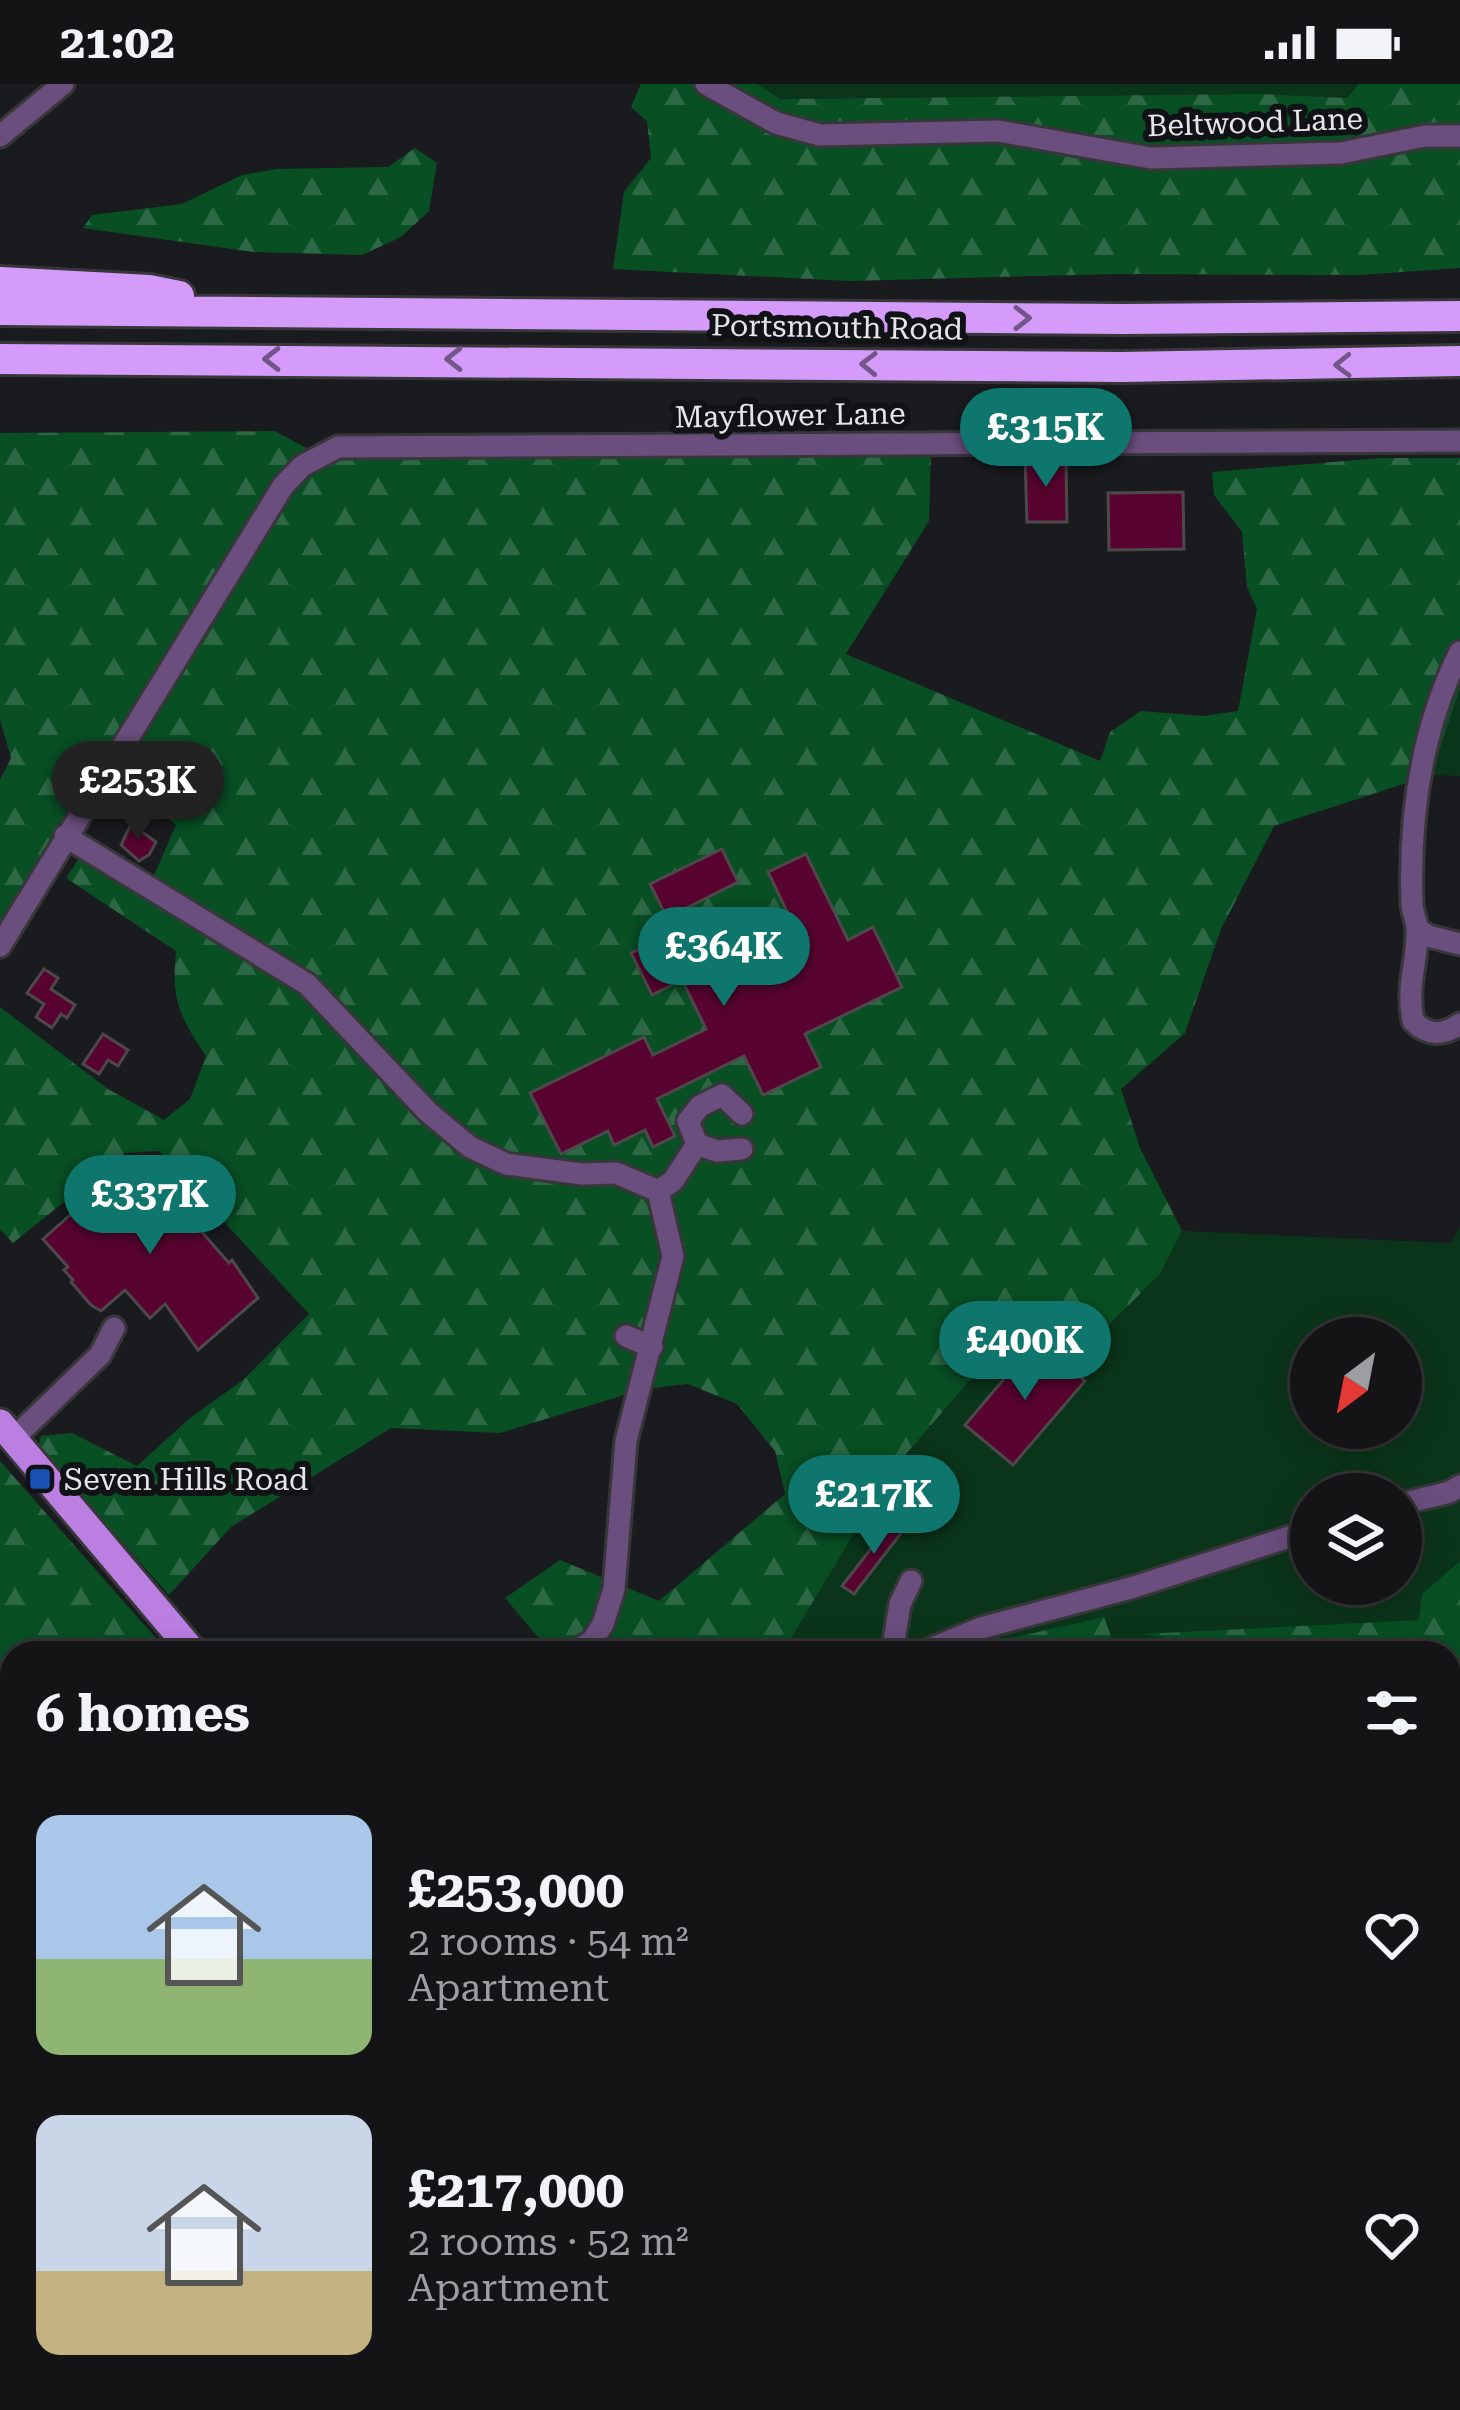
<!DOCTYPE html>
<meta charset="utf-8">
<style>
:root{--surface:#141416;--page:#1d1d1f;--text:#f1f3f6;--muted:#9d9ea1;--line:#333335;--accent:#0f766e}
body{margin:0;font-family:"Roboto Serif",serif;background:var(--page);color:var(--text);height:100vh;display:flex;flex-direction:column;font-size:45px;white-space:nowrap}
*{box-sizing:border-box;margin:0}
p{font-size:39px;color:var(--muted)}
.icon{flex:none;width:66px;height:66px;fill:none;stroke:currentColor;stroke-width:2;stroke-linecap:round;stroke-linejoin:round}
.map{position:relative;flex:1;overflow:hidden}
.details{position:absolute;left:0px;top:1557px;width:1461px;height:771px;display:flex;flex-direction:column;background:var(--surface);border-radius:36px 36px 0 0;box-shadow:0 6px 30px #0003,0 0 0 3px var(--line)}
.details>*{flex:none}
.needle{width:78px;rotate:212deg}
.fabs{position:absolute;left:1290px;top:1233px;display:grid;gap:24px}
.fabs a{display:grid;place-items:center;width:132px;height:132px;border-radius:50%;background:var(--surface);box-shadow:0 6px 30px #0003,0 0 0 3px var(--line);font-size:60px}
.price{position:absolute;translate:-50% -102px;padding:0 27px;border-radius:42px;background:var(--accent);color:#fff;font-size:39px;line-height:78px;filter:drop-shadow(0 3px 6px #0008)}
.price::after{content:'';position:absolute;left:50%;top:72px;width:36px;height:27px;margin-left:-18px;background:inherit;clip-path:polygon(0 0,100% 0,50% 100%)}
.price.on{background:#222;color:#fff}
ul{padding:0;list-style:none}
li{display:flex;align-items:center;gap:36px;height:300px;padding:0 36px}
li span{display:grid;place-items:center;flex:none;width:336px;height:240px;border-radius:24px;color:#555}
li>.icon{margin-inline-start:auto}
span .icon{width:144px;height:144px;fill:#fffc;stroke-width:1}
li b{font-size:51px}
h2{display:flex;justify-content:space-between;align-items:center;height:144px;padding:0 36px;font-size:51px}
.status{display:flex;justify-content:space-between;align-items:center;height:84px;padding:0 60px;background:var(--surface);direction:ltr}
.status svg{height:33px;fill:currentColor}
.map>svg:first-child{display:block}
.green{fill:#0b351a;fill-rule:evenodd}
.forest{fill:url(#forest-firs)}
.cemetery{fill:url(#cemetery-stones)}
.building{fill:#590430;stroke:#4d494a;stroke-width:3}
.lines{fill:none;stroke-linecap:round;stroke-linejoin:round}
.minor-casing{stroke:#37373a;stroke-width:27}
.major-casing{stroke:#37373a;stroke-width:33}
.highway-casing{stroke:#37373a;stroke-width:36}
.minor{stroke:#6a4e7d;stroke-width:21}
.major{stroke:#bb7fe2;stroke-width:27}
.highway{stroke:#d49bfa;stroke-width:30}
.oneway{stroke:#725688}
.transit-dot{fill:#1a4fb4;stroke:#111215;stroke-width:4.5}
.labels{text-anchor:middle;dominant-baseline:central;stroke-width:12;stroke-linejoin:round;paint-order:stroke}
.street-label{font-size:30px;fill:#e6e6e9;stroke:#111215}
.poi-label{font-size:30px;fill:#e6e6e9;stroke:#111215;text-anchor:start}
</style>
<div class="status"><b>21:02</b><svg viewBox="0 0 49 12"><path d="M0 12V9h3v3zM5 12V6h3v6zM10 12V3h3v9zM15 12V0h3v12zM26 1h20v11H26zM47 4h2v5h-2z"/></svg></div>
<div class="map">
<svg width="1460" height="2326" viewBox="0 0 1460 2326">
<defs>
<pattern id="forest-firs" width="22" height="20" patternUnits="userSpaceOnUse" patternTransform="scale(3)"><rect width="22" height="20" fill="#084f24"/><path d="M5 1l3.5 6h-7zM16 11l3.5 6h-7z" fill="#2c6844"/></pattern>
<pattern id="cemetery-stones" width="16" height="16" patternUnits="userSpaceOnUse" patternTransform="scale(3)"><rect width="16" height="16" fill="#0b351a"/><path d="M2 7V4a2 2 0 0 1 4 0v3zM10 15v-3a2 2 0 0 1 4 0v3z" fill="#2f523b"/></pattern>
</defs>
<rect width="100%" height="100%" fill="#1a1b1e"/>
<path class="green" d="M757 0H1359L1348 14 1259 10 780 15Z
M1460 605V692L1431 691Z
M1460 1143V1477L1422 1510 1420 1536 1148 1550 1257 1569H782L893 1385 1032 1226 1063 1230 1102 1249 1160 1190 1182 1147 1451 1159ZM1311 1254H1401V1344H1311ZM1311 1410H1401V1500H1311Z
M1449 1600 1460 1602V2216L1449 2197Z
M0 1962 12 1983V2121L0 2133Z"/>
<path class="forest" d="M641 0H757L780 15 1259 10 1347 14 1359 0H1460V184L1359 191 1115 190 850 197 613 185 624 108 651 74 647 37 631 23Z
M415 64 437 79 429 127 401 153 362 171 253 168 83 144 92 131 182 120 242 91 276 85 388 83Z
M274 347 332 377 451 371 931 369 929 437 846 570 1100 677 1110 648 1141 627 1203 632 1238 627 1257 525 1247 503 1242 448 1214 411 1212 388 1381 374H1460V605L1431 691 1274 742 1221 845 1185 949 1121 1005 1140 1064 1182 1147 1160 1190 1101 1249 1063 1230 1031 1226 893 1385 782 1569H551L505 1514 560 1476 659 1517 785 1410 775 1367 737 1320 688 1300 644 1305 500 1349 391 1344 231 1443 169 1511 38 1363 41 1352 72 1349 137 1382 190 1334 243 1296 309 1230 159 1067 125 1069 13 1159 0 1145V923L108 1005 164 1036 190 1015 206 972C179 932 171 915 176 867L66 794 80 773 149 803 176 741 101 671 0 840V696L11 674 0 636V349Z
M0 1377 169 1569H12V1983L0 1962Z
M1460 1477V1601L1449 1600V1569H1257L1141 1550 1419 1536 1422 1510Z
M1104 1533 1117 1569H945Z
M12 2121V2230L0 2259V2133Z
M1449 2197 1460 2216V2326H1360L1353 2316H1449Z
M422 2316H879L887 2326H431Z"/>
<path class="cemetery" d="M879 2316H1353L1360 2326H887Z"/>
<path class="building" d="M1025 374H1066L1067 438H1027Z
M1183 408 1184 465 1109 466 1108 409Z
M131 740 156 758 149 771 139 777 121 761Z
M722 765 738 798 681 827 712 889 756 868 764 885 805 865 768 788 806 770 848 856 873 843 902 903 805 950 821 983 763 1011 744 972 657 1015 675 1052 653 1063 645 1046 614 1061 608 1047 561 1070 530 1009 644 953 653 971 706 945 682 896 652 911 631 869 674 848 650 800Z
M44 885 58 894 51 905 75 921 67 934 61 930 52 944 36 933 44 920 27 909Z
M103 950 128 966 118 982 108 976 99 990 83 980Z
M130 1078 140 1089 146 1084 229 1179 232 1176 258 1214 198 1266 165 1220 150 1234 125 1206 101 1227 91 1221 71 1198 73 1196 64 1186 68 1183 43 1155Z
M1037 1256 1085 1297 1013 1381 965 1341Z
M894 1435 905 1444 854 1510 842 1502Z"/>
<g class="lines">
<defs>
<path id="minor" d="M706 0 776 39 820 51 998 47 1151 74 1341 69 1425 52H1460
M0 52 63 0
M1460 568C1421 646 1409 732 1412 819 1412 828 1417 837 1417 846 1418 879 1406 898 1413 937 1428 952 1442 952 1460 940
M65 752 307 900 428 1028 470 1063 506 1080 582 1090 616 1089 658 1107 673 1097 697 1060 688 1037 700 1022 722 1011 742 1030
M1417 844 1428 852 1460 860
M0 862 283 402 302 382 338 363 1460 357
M697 1060 717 1067 742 1065
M626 1252 652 1263
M14 1354 100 1271 114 1244
M1401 1420 1450 1408 1460 1402
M572 1569 592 1557 603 1540 614 1505 626 1357 673 1172 658 1107
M892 1569 900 1520 911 1497
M921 1569 981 1544 1134 1503 1311 1446
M1449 1687H1460
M241 2319 245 2316"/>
<path id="major" d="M0 1339 194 1569
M816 2316 824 2326"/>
<path id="highway" d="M0 198 149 206 179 212
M0 226 1124 235 1460 232
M0 275 1122 283 1460 277"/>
</defs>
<use href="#minor" class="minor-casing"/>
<use href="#major" class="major-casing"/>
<use href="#highway" class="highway-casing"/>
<use href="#minor" class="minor"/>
<use href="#major" class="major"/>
<use href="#highway" class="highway"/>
</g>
<defs><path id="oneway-chevron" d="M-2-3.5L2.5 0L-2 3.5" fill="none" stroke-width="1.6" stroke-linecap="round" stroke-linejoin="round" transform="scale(3)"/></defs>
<g class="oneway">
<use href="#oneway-chevron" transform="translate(1022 234)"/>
<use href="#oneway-chevron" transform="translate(272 275) rotate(180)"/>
<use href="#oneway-chevron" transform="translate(454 275) rotate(-180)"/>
<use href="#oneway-chevron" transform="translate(869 280) rotate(-179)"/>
<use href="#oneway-chevron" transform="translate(1343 281) rotate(179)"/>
</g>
<rect class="transit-dot" x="28" y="1383" width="24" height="24" rx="6"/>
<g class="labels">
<g class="street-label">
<text transform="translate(1255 38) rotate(-2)">Beltwood Lane</text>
<text transform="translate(837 243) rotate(1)">Portsmouth Road</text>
<text transform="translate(790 331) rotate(-1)">Mayflower Lane</text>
</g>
<g class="poi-label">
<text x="64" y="1395">Seven Hills Road</text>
</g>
</g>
</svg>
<div class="fabs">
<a><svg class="needle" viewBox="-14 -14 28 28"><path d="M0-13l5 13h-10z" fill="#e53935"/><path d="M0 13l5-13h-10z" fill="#9d9ea1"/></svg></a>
<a><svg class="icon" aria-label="layers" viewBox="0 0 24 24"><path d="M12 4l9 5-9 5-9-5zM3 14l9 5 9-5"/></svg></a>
</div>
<b class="price" style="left:1046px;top:406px">£315K</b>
<b class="price on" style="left:138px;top:759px">£253K</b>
<b class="price" style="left:724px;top:925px">£364K</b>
<b class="price" style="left:150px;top:1173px">£337K</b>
<b class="price" style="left:1025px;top:1319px">£400K</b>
<b class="price" style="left:874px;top:1473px">£217K</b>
<section class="details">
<h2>6 homes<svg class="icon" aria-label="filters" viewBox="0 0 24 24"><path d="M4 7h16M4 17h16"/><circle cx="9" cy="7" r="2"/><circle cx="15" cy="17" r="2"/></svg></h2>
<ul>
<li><span style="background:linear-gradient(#a9c7e8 60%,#8fb573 0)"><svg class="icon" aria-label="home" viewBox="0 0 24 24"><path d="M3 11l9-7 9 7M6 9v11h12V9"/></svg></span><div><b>£253,000</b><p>2 rooms · 54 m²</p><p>Apartment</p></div><svg class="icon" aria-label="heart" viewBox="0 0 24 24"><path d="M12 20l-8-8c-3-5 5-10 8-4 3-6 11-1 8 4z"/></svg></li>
<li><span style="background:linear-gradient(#c9d6e8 65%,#c2b280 0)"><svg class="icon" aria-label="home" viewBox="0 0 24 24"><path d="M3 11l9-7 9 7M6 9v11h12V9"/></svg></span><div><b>£217,000</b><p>2 rooms · 52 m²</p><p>Apartment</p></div><svg class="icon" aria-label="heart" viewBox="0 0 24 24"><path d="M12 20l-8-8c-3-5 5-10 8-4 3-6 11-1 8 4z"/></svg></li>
</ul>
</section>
</div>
